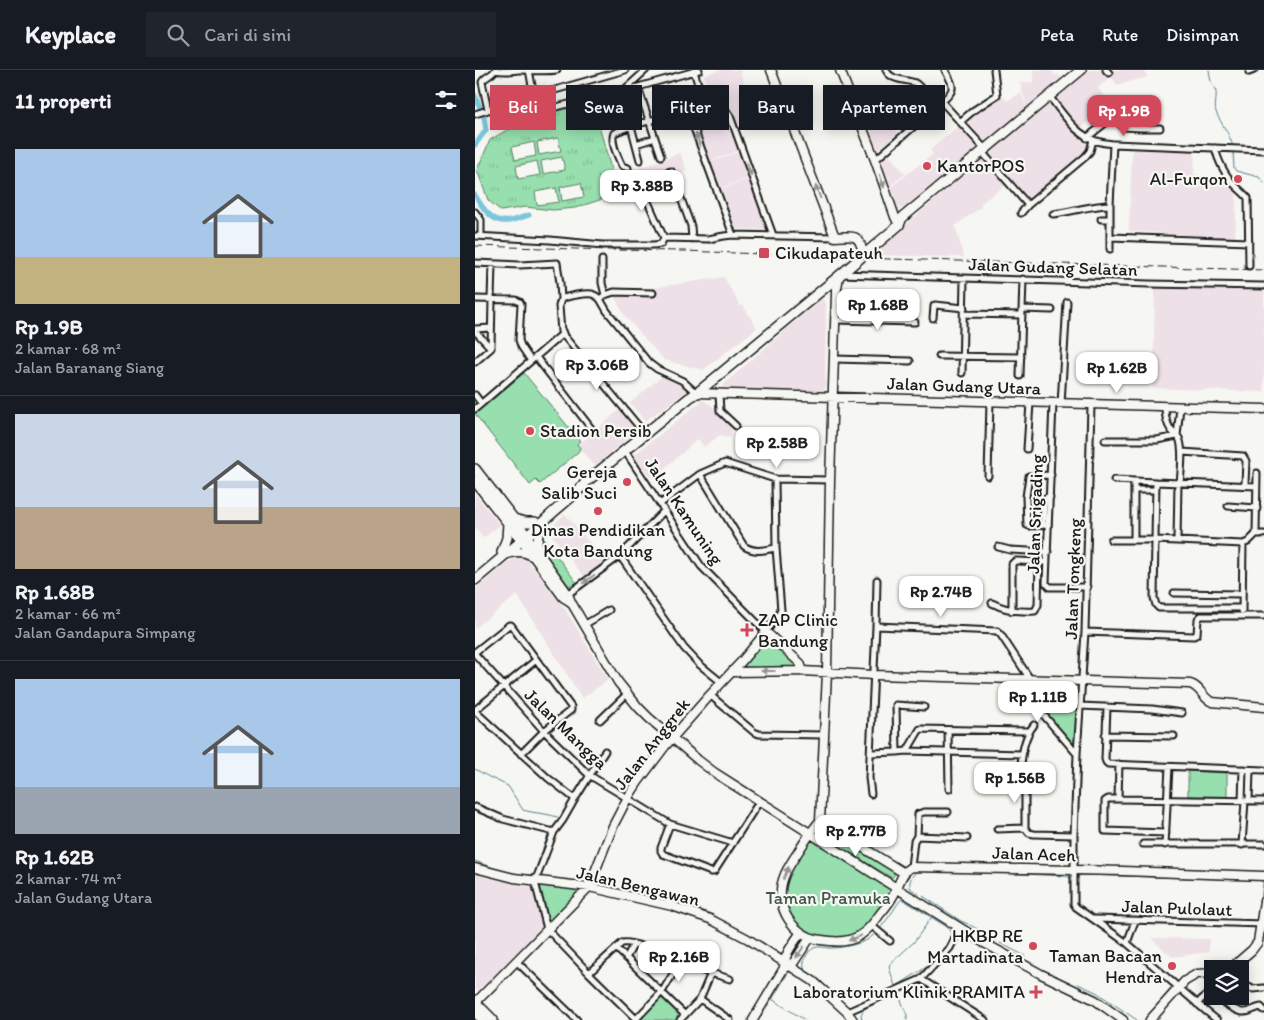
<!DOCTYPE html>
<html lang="id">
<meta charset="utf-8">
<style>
:root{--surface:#171b24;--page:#20242c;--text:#f1f3f6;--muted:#9ea1a6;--line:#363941;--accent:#d1495b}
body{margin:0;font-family:Itim,sans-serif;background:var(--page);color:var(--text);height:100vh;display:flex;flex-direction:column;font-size:19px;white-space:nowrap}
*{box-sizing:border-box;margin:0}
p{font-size:16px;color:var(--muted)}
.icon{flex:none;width:28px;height:28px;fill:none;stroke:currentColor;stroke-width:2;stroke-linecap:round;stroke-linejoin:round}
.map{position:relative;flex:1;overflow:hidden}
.panel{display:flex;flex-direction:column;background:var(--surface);width:475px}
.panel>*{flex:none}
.top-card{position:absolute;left:15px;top:15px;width:475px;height:45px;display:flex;gap:10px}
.fabs{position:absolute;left:729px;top:890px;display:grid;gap:10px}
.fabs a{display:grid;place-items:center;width:45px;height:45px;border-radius:0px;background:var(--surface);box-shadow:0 2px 12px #0003;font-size:25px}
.price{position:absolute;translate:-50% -42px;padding:0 11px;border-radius:10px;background:#fff;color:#222;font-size:16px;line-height:32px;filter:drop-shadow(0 1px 2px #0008)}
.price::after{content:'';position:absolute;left:50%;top:30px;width:15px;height:11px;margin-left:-8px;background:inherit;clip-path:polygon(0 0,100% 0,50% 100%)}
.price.selected{background:var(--accent);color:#fff}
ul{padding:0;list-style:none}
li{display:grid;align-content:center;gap:10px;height:265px;padding:0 15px}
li+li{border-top:1px solid var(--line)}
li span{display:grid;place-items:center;height:155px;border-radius:0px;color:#555}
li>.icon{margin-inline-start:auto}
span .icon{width:90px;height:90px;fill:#fffc;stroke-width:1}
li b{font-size:21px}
h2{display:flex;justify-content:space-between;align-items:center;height:60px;padding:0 15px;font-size:21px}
.chip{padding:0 18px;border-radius:0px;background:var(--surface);box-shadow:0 2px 12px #0003;font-size:18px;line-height:45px}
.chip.selected{background:var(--accent);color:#fff}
header{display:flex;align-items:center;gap:30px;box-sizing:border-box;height:70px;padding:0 25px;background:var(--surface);border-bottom:1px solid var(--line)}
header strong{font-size:24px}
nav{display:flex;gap:28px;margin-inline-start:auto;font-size:18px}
.search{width:350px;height:45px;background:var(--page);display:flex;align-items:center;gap:12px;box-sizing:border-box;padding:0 18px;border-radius:0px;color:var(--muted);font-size:19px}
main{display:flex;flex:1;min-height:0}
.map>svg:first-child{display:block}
.built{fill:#eee0e7}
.grass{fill:url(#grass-tufts);stroke:#5a7e65;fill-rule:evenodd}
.park{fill:#97dfae;stroke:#5a7e65}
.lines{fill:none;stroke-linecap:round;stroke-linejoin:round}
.stream{stroke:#55818f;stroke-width:1}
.canal{stroke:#7bc5db;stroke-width:5}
.street-casing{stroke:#1c1c1c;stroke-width:9}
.secondary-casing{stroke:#1c1c1c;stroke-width:11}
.primary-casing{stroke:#1c1c1c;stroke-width:12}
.street{stroke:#f6f6f2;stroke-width:5}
.secondary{stroke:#f6f6f2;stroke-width:8}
.primary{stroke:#f6f6f2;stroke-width:9}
.rail{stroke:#1c1c1c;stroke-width:1;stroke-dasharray:8 4;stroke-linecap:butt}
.oneway{fill:#949492}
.poi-dot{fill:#d1495b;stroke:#f6f6f2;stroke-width:2}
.labels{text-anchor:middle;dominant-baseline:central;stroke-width:4.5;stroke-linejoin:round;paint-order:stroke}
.poi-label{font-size:18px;fill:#1c1c1c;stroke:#f6f6f2;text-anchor:end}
.street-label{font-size:18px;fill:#1c1c1c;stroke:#f6f6f2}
.park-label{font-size:18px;fill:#415648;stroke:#f6f6f2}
</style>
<header>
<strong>Keyplace</strong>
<div class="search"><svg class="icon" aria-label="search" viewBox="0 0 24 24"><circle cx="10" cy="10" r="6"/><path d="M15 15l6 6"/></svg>Cari di sini</div>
<nav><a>Peta</a><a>Rute</a><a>Disimpan</a></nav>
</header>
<main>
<section class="panel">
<h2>11 properti<svg class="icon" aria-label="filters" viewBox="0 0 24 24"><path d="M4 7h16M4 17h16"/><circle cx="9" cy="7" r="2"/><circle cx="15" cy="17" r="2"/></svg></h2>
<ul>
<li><span style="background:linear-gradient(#a9c7e8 70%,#c2b280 0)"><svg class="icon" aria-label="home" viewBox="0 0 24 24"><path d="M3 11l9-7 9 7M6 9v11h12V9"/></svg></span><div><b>Rp 1.9B</b><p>2 kamar · 68 m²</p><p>Jalan Baranang Siang</p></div></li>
<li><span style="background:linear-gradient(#c9d6e8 60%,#b9a48a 0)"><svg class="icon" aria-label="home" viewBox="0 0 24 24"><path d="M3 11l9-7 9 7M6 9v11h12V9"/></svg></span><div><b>Rp 1.68B</b><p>2 kamar · 66 m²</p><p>Jalan Gandapura Simpang</p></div></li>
<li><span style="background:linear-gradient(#a9c7e8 70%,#9aa5b1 0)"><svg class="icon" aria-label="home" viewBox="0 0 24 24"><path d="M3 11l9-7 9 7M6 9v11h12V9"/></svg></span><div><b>Rp 1.62B</b><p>2 kamar · 74 m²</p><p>Jalan Gudang Utara</p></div></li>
</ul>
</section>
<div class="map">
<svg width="789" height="950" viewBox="0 0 789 950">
<defs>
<pattern id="grass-tufts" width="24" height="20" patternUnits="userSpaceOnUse" patternTransform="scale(1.25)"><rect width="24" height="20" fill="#97dfae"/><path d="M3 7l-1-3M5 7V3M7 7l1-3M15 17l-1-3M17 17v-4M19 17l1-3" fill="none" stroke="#82bf95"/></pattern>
</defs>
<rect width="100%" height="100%" fill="#f6f6f2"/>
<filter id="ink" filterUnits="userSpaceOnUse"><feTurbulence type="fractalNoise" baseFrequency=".02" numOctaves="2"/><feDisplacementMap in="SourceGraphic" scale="10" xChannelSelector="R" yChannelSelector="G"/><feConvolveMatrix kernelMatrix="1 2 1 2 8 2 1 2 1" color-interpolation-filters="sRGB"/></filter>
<g filter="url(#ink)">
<path class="built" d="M245 0H265L281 52 261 58 252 31 235 25 229 5Z
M558 0H576L580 6 583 4 587 9 552 38 545 13 558 12Z
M615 0H627L634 8 623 18 633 33 606 58 580 28Z
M632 0H669L672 7 642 15Z
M525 23 532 31 546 23 551 37 509 72 491 49Z
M577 32 611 73 620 75 617 84 554 138 510 86Z
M249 44 263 81 230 93 217 55Z
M411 47 423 63 400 82 390 56Z
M486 54 504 77 433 138 428 139 425 138 422 136 416 117 458 84 455 80Z
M657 80 720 81 719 104 762 117 760 168 654 161Z
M264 82 273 108 240 120 230 94Z
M205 83 212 101 165 119 157 101Z
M413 84 430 104 415 116 404 92Z
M509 88 531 115 506 133V137L480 156 489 187 395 185Z
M273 109 292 160 258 159 242 120Z
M249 207 265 236 268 235 282 258 228 300 189 290 150 246 138 224Z
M680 218 789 221V322L678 318Z
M346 229 351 232 350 319 348 321 280 320 248 317V315Z
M190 304 200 307 215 319 170 351 155 333Z
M228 330 246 342 257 353 256 368 245 365 229 377 223 369 177 409 158 386Z
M147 338 164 359 120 396 102 376Z
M0 424 25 455 8 468 0 458Z
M90 444 131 491 111 509 73 460Z
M42 487H48L52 490 90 539 133 610 107 628 42 525 0 558V519L31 493Z
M0 804 25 811H30L59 818 71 857 40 884 3 921 0 918Z
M676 868 734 869V882L697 887Z"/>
<path class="grass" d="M117 30 143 124 100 138 78 140 50 137 26 141 13 130 2 100 15 70 54 47ZM83 68 86 81 64 85 62 72ZM59 72 61 86 40 90 37 77ZM87 87 90 100 68 104 66 91ZM62 91 65 105 43 109 41 96ZM106 113 109 127 87 131 85 117ZM81 118 84 132 62 135 60 122Z"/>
<path class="park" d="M49 303 105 371 102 374 105 378 103 382 65 414 61 410 55 415 0 344Z
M66 465 102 513 94 516 66 478Z
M292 569H294L323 598H271L269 595 268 591Z
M603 636 601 672 600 674H597L565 637Z
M713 701 752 703V727L713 726Z
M347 756 422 801 417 808 343 763Z
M336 768 416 820 394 854 377 868H333C293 831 309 806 336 768Z
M62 814 111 819 73 857Z
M187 924 207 944 200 950H163Z"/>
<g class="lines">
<path class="stream" d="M734 0C735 4 735 8 736 12 737 15 740 18 741 22 742 29 739 35 741 42 746 54 755 64 758 77
M758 81 759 98 761 101 784 107 789 113
M0 699 14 707 33 716 48 740C61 744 75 743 87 749
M5 742 20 748
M0 791C17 797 40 808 59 804L73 765 72 763 55 758
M456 802 525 803 591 806 596 808V817
M602 810V807L607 805 786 810 788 813 786 830
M444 824 436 819C433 813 436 807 441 802L450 801
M448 826 486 851 493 854
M427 829 472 857 476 863 475 871 461 891 417 919 377 938 372 937 345 910 330 900C326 893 332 881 339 878 345 875 352 879 358 878 367 878 384 874 392 870 402 864 411 851 418 841 421 837 423 832 427 829Z
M675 853 781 857
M495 855 506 861
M660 858 662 854 666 853
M512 865 521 871
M525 873 550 886
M316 902 313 903 298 928V930L330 950
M603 914 621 922 662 950
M420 916 414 897 415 894 439 872 456 848
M423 923 432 945V950
M387 950 386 945 389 939 437 916
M669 950 698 916"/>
<path class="canal" d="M0 25 9 48 11 60 0 75
M0 125C7 137 17 154 34 151 40 150 47 147 54 145"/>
<defs>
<path id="street" d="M20 0C28 2 36 1 45 0 57 0 69 2 82 0
M54 0 59 26 65 41
M411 0C416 11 430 9 440 13 446 16 456 31 461 38
M631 0 634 3
M219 1 226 24 216 47 217 53 258 165
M774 2 779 0
M150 19 171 0
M145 21 156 56 165 90
M226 24 248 36 255 46 298 165
M574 26C594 51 604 72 638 74L789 80
M467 32 510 79
M13 40 7 12C10 6 17 6 20 0
M65 41 163 17 224 0
M0 44 59 26 150 0
M485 52 499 40 522 25 519 0
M35 55 61 46 63 45 65 41
M180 68 186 86
M612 68 619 62 638 47 640 48 648 57 666 58H685
M161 74 180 68 163 17
M740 78C743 90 748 101 756 111 761 117 768 122 773 128L774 196
M507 82 553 135
M400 90 467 32C470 29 473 26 475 23 481 16 473 7 470 0
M153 98 147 96C143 87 135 72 139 63L156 56 191 46
M163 109 189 168
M173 109 196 101 216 156 217 169
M0 142 6 150V166
M546 143 553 135 610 87 615 81 618 70
M578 144C597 142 616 135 635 135
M626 149H635
M0 166 75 170 128 175H179L186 174 189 168
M635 167 774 172
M189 168 233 169 249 166 258 165 360 167
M635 179V135L638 74
M127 190V213L130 225
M0 193 45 195 82 193 85 213 86 229
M367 204 674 214 789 216
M0 229 41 230 45 232 46 234 44 270 46 276 56 291
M125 229 132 241 174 293 182 299 208 311 219 321
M125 229 130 225 139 222 178 223
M16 230 17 194
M547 239 577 240
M489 244 547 245
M458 248 459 236 460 235 489 238
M361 250 440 252
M0 259 16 258
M0 261 16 278
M87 261 89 266 170 364
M86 262 84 236 86 229C93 226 110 223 117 224 120 225 123 227 125 229
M464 286 546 287
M61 287 119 362
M359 289 435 291
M0 292 16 278 17 230
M487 303 489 209
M545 306 548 209
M244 324 245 341 261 356
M0 325 6 333
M578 333 571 513 575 517H612
M586 334 592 232
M616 335 610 562 602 684 599 765V834L601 837 652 873 732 942 742 950
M690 337C690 344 691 353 696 360 698 363 702 365 704 368 709 379 706 401 705 413
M0 339 85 266H89
M630 370H682L702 366 705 337
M552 379 555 333
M150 381 226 496 291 562 304 544 306 540 301 478 300 409
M707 382 768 386 771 391 770 414
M225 404 269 476C279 483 290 480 301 478
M513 406 515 332
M639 410 681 412
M659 420H681
M185 434 225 404 250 393 300 409 355 410
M753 436 782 438
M568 455 569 429 572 427H575
M573 455 554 456 552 455 551 427 554 406 576 405
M781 464 782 403
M636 470H680L768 474 773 472 781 464H789
M659 470V411
M702 471 703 412
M523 477 535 480 573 482
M145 486 209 578 224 594 246 612
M699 523 767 524
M93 524 145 486 189 441
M517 533C530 540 545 542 560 541L563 535 564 492H572
M767 538H684L681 535 679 528 681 412 781 416
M537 541V494L540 491H543L564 492
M767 541 768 474
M109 555 134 540
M401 556 522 561 526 565 555 609
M610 562 719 566 722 564 723 549 726 546H789
M0 582 34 555H36L96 637V640L69 661 46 684
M0 584 69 661 114 705 195 754 258 773
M541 609 566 642 602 684
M235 625 279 662 284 664 349 665
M605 636 677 639 707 643
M632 637 630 689 631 692 633 694 789 700
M0 640 61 590
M0 641 73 708 100 729
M125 650 152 624
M473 660 474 719
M630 665 699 666
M130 681 100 729 88 750 79 762 60 812 72 859 114 903 162 950
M432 681 445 659 554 661
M422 682 432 681 547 684
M396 683 422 682 421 635 449 637
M396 724 394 708 401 556 402 510
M643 729 644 694
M767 731 768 699
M774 731 775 700
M0 737 28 749 79 762
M195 754 186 778V781L188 784 236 802H239L284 732
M550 758V709L549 706 546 705 545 703C547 686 548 668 559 655
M550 758 554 763 559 764 599 765
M522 759 550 758
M691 763 630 761V731L633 729H643L789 731
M442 766 443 744 449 742H473
M668 774H789
M690 775 694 697
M767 775 770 731
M436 797 439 771 442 766 492 768
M620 849 789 854
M397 856 415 871
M652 873 660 851
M141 878 210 945
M151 888 159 874
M41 891 102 950
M114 903 147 873C161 870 189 887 202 893 213 897 225 900 236 903L225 929 205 950
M236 903 255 909
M446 909 510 950
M765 911 777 919 789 918
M225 929 255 950
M722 934C724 932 728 927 731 926 740 923 756 941 767 942 774 943 779 938 786 937L789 940
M372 942 446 909 475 878 485 858
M161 949 187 922 204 894"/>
<path id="secondary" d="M296 0 360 167C375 167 383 162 387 179
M365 0 400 90 420 147 424 155
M220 322 222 323 789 339
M52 466 93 524 96 532 143 612 163 637 174 648 223 690 240 703 415 814 511 874 566 904 620 930 648 950
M47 471 88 527 96 532
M64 481C61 470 63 461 69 452
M32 484C41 481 49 481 57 486
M257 602 328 601 399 605 715 614C725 616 727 628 737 632L789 637
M345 751C337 760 331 770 325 779 315 794 304 809 306 828 307 841 315 855 327 863 336 869 344 870 355 871 380 874 392 863 405 844 410 838 415 832 418 826 424 816 426 802 436 797L648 801 789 806
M345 751 352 603 355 410 361 224 364 206
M345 751 429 803
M0 798 39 808 114 817 197 836 235 849 273 869 338 911 360 931 372 942 378 950
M311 897 319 892 335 868
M755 899 777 880 783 872 789 831
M1 932 114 817 138 756 152 729 163 712 191 675 235 625 267 591 291 562 325 593 328 601
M278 950 309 898C309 884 318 874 326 862
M675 950 710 911 722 904 738 903"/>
<path id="primary" d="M0 399 52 466
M0 411 47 471
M39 449 50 452H60
M27 482 32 468 33 453
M0 510C24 490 48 470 71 449 84 436 100 426 111 412L214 328 222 323 364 206 424 155 427 148 606 0
M0 932 18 950
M0 942 8 950"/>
</defs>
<use href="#street" class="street-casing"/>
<use href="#secondary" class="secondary-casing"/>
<use href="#primary" class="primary-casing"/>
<use href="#street" class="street"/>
<use href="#secondary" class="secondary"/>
<use href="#primary" class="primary"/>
<path class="rail" d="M0 176 136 180 209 181 415 189 789 200"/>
</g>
<defs><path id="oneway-solid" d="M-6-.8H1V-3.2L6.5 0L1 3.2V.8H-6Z" transform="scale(1.25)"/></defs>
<g class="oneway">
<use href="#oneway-solid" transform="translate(223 70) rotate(-110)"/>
<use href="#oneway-solid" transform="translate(274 99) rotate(70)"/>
<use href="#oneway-solid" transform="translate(407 111) rotate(71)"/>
<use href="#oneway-solid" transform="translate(343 122) rotate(-111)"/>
<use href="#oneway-solid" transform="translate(114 509) rotate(143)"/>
<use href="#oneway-solid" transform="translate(293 601) rotate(180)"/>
<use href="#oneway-solid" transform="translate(311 803) rotate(-67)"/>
<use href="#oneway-solid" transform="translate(380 868) rotate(158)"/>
<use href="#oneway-solid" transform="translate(325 882) rotate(125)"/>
</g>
</g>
<g class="poi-dot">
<circle cx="452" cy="96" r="5"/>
<circle cx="763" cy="109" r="5"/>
<rect x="283" y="177" width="12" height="12" rx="2.5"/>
<circle cx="55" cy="361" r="5"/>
<circle cx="152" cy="412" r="5"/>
<circle cx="123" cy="441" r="5"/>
<path d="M269.5 552.5h5v5h5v5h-5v5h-5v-5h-5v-5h5z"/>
<circle cx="558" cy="876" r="5"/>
<circle cx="697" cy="896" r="5"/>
<path d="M558.5 914.5h5v5h5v5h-5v5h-5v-5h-5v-5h5z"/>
</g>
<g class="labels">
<g class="poi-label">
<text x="462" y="96" text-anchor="start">KantorPOS</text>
<text x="753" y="109">Al-Furqon</text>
<text x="300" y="183" text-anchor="start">Cikudapateuh</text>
<text x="65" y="361" text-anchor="start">Stadion Persib</text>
<text x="142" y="402">Gereja<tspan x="142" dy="21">Salib Suci</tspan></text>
<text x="123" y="460" text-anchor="middle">Dinas Pendidikan<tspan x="123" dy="21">Kota Bandung</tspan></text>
<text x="283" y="550" text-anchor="start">ZAP Clinic<tspan x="283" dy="21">Bandung</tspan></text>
<text x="548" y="866">HKBP RE<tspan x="548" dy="21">Martadinata</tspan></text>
<text x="687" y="886">Taman Bacaan<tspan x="687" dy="21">Hendra</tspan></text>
<text x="550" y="922">Laboratorium Klinik PRAMITA</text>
</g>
<g class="street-label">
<text transform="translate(578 197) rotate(2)">Jalan Gudang Selatan</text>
<text transform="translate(489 316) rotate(2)">Jalan Gudang Utara</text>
<text transform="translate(209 441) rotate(56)">Jalan Kamuning</text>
<text transform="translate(560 444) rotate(-88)">Jalan Srigading</text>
<text transform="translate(598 509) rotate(-88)">Jalan Tongkeng</text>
<text transform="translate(91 659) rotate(44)">Jalan Mangga</text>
<text transform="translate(177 674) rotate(-52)">Jalan Anggrek</text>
<text transform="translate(559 784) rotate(2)">Jalan Aceh</text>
<text transform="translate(163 816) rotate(13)">Jalan Bengawan</text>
<text transform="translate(702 838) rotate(2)">Jalan Pulolaut</text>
</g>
<g class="park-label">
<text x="353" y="828">Taman Pramuka</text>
</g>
</g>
</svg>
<div class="fabs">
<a><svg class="icon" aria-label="layers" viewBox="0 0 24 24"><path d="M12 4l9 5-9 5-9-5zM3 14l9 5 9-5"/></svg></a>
</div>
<b class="price selected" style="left:649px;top:67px">Rp 1.9B</b>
<b class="price" style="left:167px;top:142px">Rp 3.88B</b>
<b class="price" style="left:403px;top:261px">Rp 1.68B</b>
<b class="price" style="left:122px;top:321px">Rp 3.06B</b>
<b class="price" style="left:642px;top:324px">Rp 1.62B</b>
<b class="price" style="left:302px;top:399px">Rp 2.58B</b>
<b class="price" style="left:466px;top:548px">Rp 2.74B</b>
<b class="price" style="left:563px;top:653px">Rp 1.11B</b>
<b class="price" style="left:540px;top:734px">Rp 1.56B</b>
<b class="price" style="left:381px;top:787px">Rp 2.77B</b>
<b class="price" style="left:204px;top:913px">Rp 2.16B</b>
<div class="top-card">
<a class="chip selected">Beli</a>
<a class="chip">Sewa</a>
<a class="chip">Filter</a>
<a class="chip">Baru</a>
<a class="chip">Apartemen</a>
</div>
</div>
</main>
